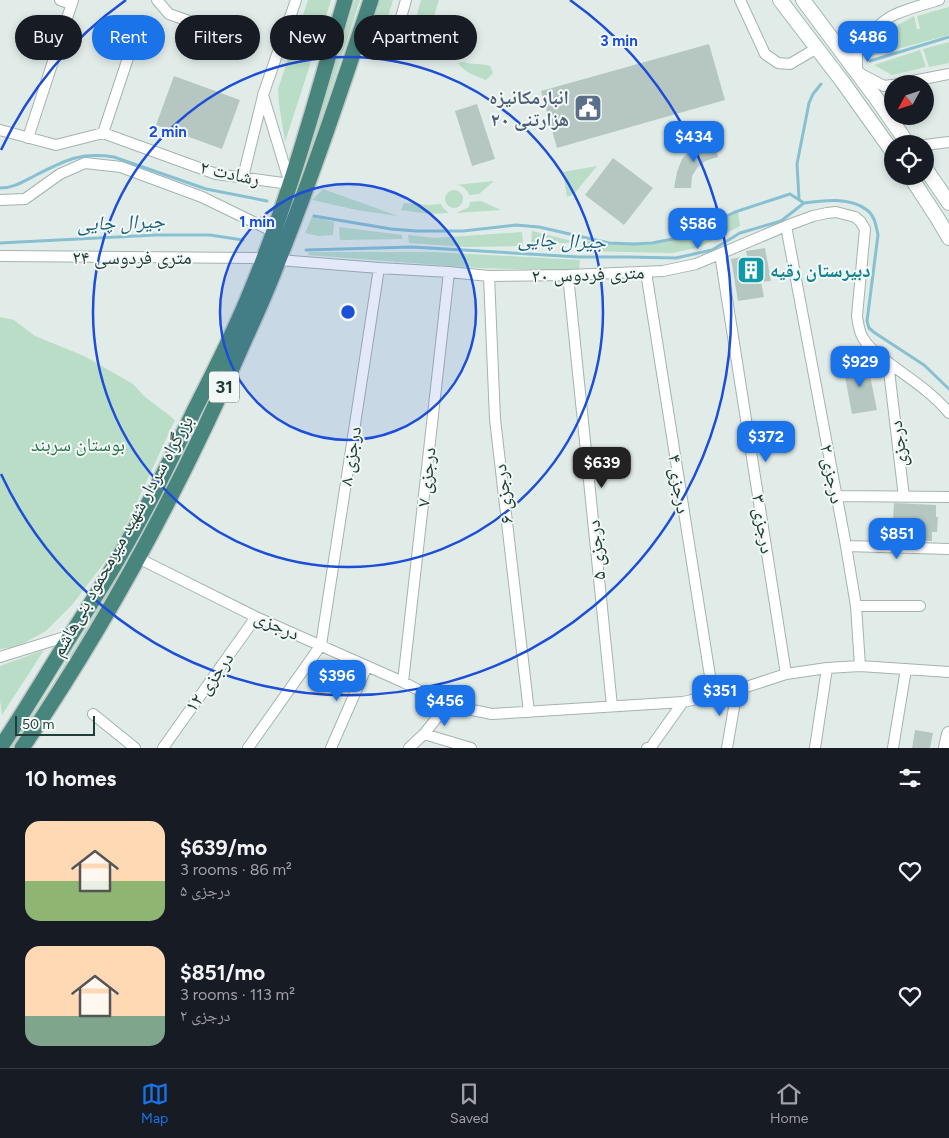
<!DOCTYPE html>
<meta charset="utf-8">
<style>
:root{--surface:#171b24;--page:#242831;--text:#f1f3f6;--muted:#9ea1a6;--line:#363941;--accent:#1a73e8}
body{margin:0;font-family:Figtree,"Noto Naskh Arabic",sans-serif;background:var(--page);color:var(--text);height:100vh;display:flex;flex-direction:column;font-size:19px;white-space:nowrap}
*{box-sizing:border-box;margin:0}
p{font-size:16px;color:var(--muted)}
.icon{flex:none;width:28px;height:28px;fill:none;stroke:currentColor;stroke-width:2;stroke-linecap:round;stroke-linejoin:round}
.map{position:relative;height:748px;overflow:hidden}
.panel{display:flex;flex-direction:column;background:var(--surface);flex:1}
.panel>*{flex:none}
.guide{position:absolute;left:15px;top:15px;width:500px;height:45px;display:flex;gap:10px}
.needle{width:32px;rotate:230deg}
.fabs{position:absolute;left:884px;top:75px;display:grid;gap:10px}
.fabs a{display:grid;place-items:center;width:50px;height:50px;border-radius:50%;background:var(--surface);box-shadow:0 2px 8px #0003;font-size:25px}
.scale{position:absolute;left:15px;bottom:12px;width:80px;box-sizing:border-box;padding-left:5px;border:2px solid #213d38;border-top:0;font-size:14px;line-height:18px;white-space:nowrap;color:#213d38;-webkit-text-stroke:4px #f2f8f6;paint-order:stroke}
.price{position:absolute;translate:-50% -42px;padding:0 11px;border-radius:10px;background:var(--accent);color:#fff;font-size:16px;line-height:32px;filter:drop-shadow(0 1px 2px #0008)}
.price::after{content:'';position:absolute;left:50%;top:30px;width:15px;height:11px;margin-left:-8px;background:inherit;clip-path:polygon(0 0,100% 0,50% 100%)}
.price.active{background:#222;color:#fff}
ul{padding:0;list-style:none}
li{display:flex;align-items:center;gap:15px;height:125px;padding:0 25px}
li span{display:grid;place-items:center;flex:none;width:140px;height:100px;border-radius:15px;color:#555}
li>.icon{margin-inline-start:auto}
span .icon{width:60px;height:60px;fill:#fffc;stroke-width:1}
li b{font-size:21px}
h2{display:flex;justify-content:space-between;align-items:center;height:60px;padding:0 25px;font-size:21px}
.pill{padding:0 18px;border-radius:22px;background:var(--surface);box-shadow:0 2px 8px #0003;font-size:18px;line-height:45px}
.pill.active{background:var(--accent);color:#fff}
.dock{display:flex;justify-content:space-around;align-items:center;height:70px;border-top:1px solid var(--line);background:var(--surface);font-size:14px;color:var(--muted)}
.dock a{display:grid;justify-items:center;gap:2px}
.dock .active{color:var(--accent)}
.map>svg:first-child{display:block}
.green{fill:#b9ddc6}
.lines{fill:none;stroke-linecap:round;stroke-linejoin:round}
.stream{stroke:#88c0d2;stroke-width:3}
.building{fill:#b6c7c1}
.minor-casing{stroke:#a4b4b0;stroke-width:12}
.secondary-casing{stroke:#9fb8b1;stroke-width:16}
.trunk-casing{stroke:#c1c9c7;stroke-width:18}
.minor{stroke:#fff;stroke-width:10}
.secondary{stroke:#fff;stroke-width:14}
.trunk{stroke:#48867d;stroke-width:15}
.ring{fill:none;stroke:#1d4ed8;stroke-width:2.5}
.labels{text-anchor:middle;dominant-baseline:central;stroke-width:4;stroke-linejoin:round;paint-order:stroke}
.shield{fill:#f2f8f6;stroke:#607571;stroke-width:1}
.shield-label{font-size:18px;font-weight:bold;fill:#213d38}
.service-label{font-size:19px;font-weight:bold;fill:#4e5e75;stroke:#f2f8f6;text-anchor:end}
.street-label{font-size:19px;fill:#213d38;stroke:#f2f8f6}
.culture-label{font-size:19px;font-weight:bold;fill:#0d838f;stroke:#f2f8f6;text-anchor:start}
.park-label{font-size:19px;fill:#2b744e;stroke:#f2f8f6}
.water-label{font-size:20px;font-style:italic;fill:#1a6179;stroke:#f2f8f6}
.centre{fill:#1d4ed8;stroke:#f2f8f6;stroke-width:2.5}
.ring-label{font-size:15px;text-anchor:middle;font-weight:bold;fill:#1d4ed8;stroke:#f2f8f6;stroke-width:4;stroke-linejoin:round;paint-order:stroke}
</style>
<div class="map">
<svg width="949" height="748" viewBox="0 0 949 748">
<rect width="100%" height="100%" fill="#e1ece8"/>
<path class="green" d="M308 0H331L285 142 279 104 278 89Z
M355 0H360L288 223 243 335 122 578 15 748H10L51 687 118 576 157 505 186 448 229 357 308 143Z
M371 0H393L386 23 359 35Z
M421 0H439L427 39 408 46Z
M949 7V35L872 56 874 48 891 29 914 16 917 29H920L917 16Z
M949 42V63L929 67 923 49Z
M920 50 926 67 892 75 874 65Z
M463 62C473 65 480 63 490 66L493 73 486 80C476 76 465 73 458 63Z
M597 166 574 194 567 197 563 172Z
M494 181 479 194 470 195C466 190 463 184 455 185Z
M323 189 398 216 357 210 312 200Z
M445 199a9 9 0 1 1 18 0a9 9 0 1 1-18 0Z
M481 201 501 210 456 213 469 207 470 202Z
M404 203 429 205 441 204 443 208 449 213 430 214 401 210Z
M738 212 740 226 700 247 672 253 582 251 584 240 634 245 665 242 683 236 723 216Z
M312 217 334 222 333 235 318 236 305 233Z
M339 227 402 235V239L340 240Z
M532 231 580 243H531Z
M522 232 523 246 465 247 409 243 408 235 435 238Z
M309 252H432L580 260 579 271 479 268 308 255Z
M0 317 14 320 35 336 84 356 133 384 144 396 175 420 116 547 72 605 46 631 17 647 0 649Z
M44 650 2 715 0 700V666Z"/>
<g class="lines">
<path class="stream" d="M870 61 949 37
M0 188C14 188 24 181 36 175 66 160 79 152 114 157L206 189 267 201
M799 199 797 164 809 103 813 94 821 84
M314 216 391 229 416 231H463L516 225 539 227 609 243 634 244 652 243 683 237 735 212 790 194 804 203C824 200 851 197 867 210 875 216 876 226 878 235L867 321 869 328 875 333 924 365 949 389
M0 243 156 235H210L243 240
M306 250 412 247 579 257H627L676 258 712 250 740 233 781 221 804 203"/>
</g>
<path class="building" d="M709 44 725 100 557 148 541 91Z
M174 76 240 100 222 149 156 125Z
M477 104 495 159 472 166 455 111Z
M714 138 718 157 705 161 697 168 692 176 691 188H674L677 172 682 159 691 149Z
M613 158 653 188 624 225 585 195Z
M765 248 771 281 761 282 764 297 738 301 731 259 747 256 746 251Z
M863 362 868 366 877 410 852 414 843 366Z
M894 503 936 505V517H938L937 532H932V541H901V537H892Z
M915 730 933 733 930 748H912Z"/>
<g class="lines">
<defs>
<path id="minor" d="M60 0 71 4
M157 0 169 14 203 26 196 47
M740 0 765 54 778 63 790 64 817 48
M356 43 382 39 398 28 406 0
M857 72V48C869 36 880 21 896 14 910 8 925 4 939 0
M859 73 884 86 892 85
M897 84 949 74
M0 130 56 145 103 133 216 174 290 184 263 95 296 0
M103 133 133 43
M28 138 73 0
M925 145 949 142
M243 177 263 96
M0 200 25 199 60 174 85 163 121 167 202 197 274 232
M786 226 846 546 856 606 860 666
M720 254 786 674
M0 256 264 258
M279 260 379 268 449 272 489 276 568 275 663 271 696 264 786 226 813 216 827 213 836 212 855 217 860 221 865 229 857 316C858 323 859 332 863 338 869 349 879 355 889 363 909 378 933 393 949 413
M646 272 713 695
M568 275 612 706
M489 276 495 419 529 712
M888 362 904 497
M836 496 949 497
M846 546 949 549
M138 558 256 617 403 682 447 705 492 714 683 702 737 690 786 674 827 668 860 666 949 672
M856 606H920
M0 657 71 635
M403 682 449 272
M93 714 135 748
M424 734 471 748
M163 748 256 617
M248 748 321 645 379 268
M331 748 367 666
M409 748 424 734 447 705
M647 748 651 747 683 702
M727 748 737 690
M815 748 827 668
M893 748 906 669"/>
<path id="secondary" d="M780 0 842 81 892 151
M803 0 876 98 908 144
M925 168 949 203
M910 176 938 219 949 238
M946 748 949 734"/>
<path id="trunk" d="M0 748C25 711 47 673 71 635 87 609 104 584 119 557 147 509 171 459 195 409 214 371 234 333 250 293 290 198 316 98 345 0
M22 748C109 620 183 482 245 339 257 313 269 286 279 259 313 174 342 87 371 0"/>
</defs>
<use href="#minor" class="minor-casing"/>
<use href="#secondary" class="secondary-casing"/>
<use href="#trunk" class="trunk-casing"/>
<use href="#minor" class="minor"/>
<use href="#secondary" class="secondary"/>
<use href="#trunk" class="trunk"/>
</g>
<circle cx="348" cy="312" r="128" fill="#1d4ed8" fill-opacity=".12"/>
<g class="ring">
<circle cx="348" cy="312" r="128"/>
<circle cx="348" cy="312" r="255"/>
<path d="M1 150A383 383 0 0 1 126 0M570 0A383 383 0 1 1 1 474"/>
</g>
<defs>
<symbol id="civic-square" viewBox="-11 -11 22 22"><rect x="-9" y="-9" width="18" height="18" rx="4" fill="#5c6f8a" stroke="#f2f8f6"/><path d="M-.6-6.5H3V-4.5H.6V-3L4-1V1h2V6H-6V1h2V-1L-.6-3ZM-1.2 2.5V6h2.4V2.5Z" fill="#fff"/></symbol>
<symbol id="building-square" viewBox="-11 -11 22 22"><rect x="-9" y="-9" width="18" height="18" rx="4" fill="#0f9aa8" stroke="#f2f8f6"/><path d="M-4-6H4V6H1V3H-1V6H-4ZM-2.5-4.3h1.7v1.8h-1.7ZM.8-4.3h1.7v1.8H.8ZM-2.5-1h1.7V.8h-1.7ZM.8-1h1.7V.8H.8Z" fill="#fff"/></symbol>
</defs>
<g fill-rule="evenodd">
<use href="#civic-square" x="572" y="92" width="32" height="32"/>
<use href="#building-square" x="735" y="254" width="32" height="32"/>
</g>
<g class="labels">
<rect class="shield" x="209" y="371.5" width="30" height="31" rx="4"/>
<g class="shield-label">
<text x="224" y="387">31</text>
</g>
<g class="service-label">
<text x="569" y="97">انبارمکانیزه<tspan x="569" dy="22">۲۰ هزارتنی</tspan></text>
</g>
<g class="street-label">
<text transform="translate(230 173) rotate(12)">رشادت ۲</text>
<text x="132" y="257">۲۴ متری فردوسی</text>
<text transform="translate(588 274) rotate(-2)">۲۰ متری فردوس</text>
<text transform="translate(898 444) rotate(-97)">درجزی</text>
<text transform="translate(350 456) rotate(-81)">درجزی ۸</text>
<text transform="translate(832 474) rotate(79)">درجزی ۲</text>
<text transform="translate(426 477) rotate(-84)">درجزی ۷</text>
<text transform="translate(679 484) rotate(81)">درجزی ۴</text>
<text transform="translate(503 494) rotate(-97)">درجزی ۶</text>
<text transform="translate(763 524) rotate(81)">درجزی ۳</text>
<text transform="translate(122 536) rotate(-61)">بزرگراه سردار شهید میرمحمود بنی‌هاشم</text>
<text transform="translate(596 550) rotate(-96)">درجزی ۵</text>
<text transform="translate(277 625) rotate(24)">درجزی</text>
<text transform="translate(209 682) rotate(-54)">درجزی ۱۲</text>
</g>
<g class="culture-label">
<text x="770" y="270">دبیرستان رقیه</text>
</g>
<g class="park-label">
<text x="78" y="444">بوستان سربند</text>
</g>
<g class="water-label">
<text transform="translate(121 222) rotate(-2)">جیرال چایی</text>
<text transform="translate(562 240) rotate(2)">جیرال چایی</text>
</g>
</g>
<circle cx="348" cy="312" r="8" class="centre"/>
<g class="ring-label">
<text x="619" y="46">3 min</text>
<text x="168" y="137">2 min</text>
<text x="257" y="227">1 min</text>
</g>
</svg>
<div class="fabs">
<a><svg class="needle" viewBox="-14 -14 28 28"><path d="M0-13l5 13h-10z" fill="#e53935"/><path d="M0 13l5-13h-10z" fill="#9ea1a6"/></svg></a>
<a><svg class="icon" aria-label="locate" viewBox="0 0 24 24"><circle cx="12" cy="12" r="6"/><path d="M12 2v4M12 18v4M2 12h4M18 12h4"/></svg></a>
</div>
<div class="scale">50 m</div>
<b class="price" style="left:868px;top:63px">$486</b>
<b class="price" style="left:694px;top:163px">$434</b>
<b class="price" style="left:698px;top:250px">$586</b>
<b class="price" style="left:860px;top:388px">$929</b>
<b class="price" style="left:766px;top:463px">$372</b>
<b class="price active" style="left:602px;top:489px">$639</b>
<b class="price" style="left:897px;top:560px">$851</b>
<b class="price" style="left:337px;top:702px">$396</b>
<b class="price" style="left:720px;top:717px">$351</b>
<b class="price" style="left:445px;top:727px">$456</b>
<div class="guide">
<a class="pill">Buy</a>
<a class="pill active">Rent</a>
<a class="pill">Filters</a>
<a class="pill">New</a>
<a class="pill">Apartment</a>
</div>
</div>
<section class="panel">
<h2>10 homes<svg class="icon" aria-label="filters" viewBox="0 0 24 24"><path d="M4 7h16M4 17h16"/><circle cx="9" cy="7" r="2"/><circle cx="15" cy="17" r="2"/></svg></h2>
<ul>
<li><span style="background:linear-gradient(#ffd9b3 60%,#8fb573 0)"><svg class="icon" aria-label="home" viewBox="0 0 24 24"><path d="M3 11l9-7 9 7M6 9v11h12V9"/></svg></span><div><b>$639/mo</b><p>3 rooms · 86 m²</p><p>درجزی ۵</p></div><svg class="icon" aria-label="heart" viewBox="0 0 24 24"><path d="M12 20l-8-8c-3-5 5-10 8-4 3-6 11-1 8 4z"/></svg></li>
<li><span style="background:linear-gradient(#ffd9b3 70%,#7fa58c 0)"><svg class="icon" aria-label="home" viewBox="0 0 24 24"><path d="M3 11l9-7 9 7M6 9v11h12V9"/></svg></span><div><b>$851/mo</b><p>3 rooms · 113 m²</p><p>درجزی ۲</p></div><svg class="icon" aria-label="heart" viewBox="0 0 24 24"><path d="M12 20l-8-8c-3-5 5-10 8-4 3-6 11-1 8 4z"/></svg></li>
</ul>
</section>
<nav class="dock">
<a class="active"><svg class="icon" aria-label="map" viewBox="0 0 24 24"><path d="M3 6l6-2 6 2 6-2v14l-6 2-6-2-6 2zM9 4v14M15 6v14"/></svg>Map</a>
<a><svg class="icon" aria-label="saved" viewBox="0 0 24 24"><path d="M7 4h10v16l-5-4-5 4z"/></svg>Saved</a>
<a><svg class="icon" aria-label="home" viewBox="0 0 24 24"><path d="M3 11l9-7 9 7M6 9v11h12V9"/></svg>Home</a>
</nav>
